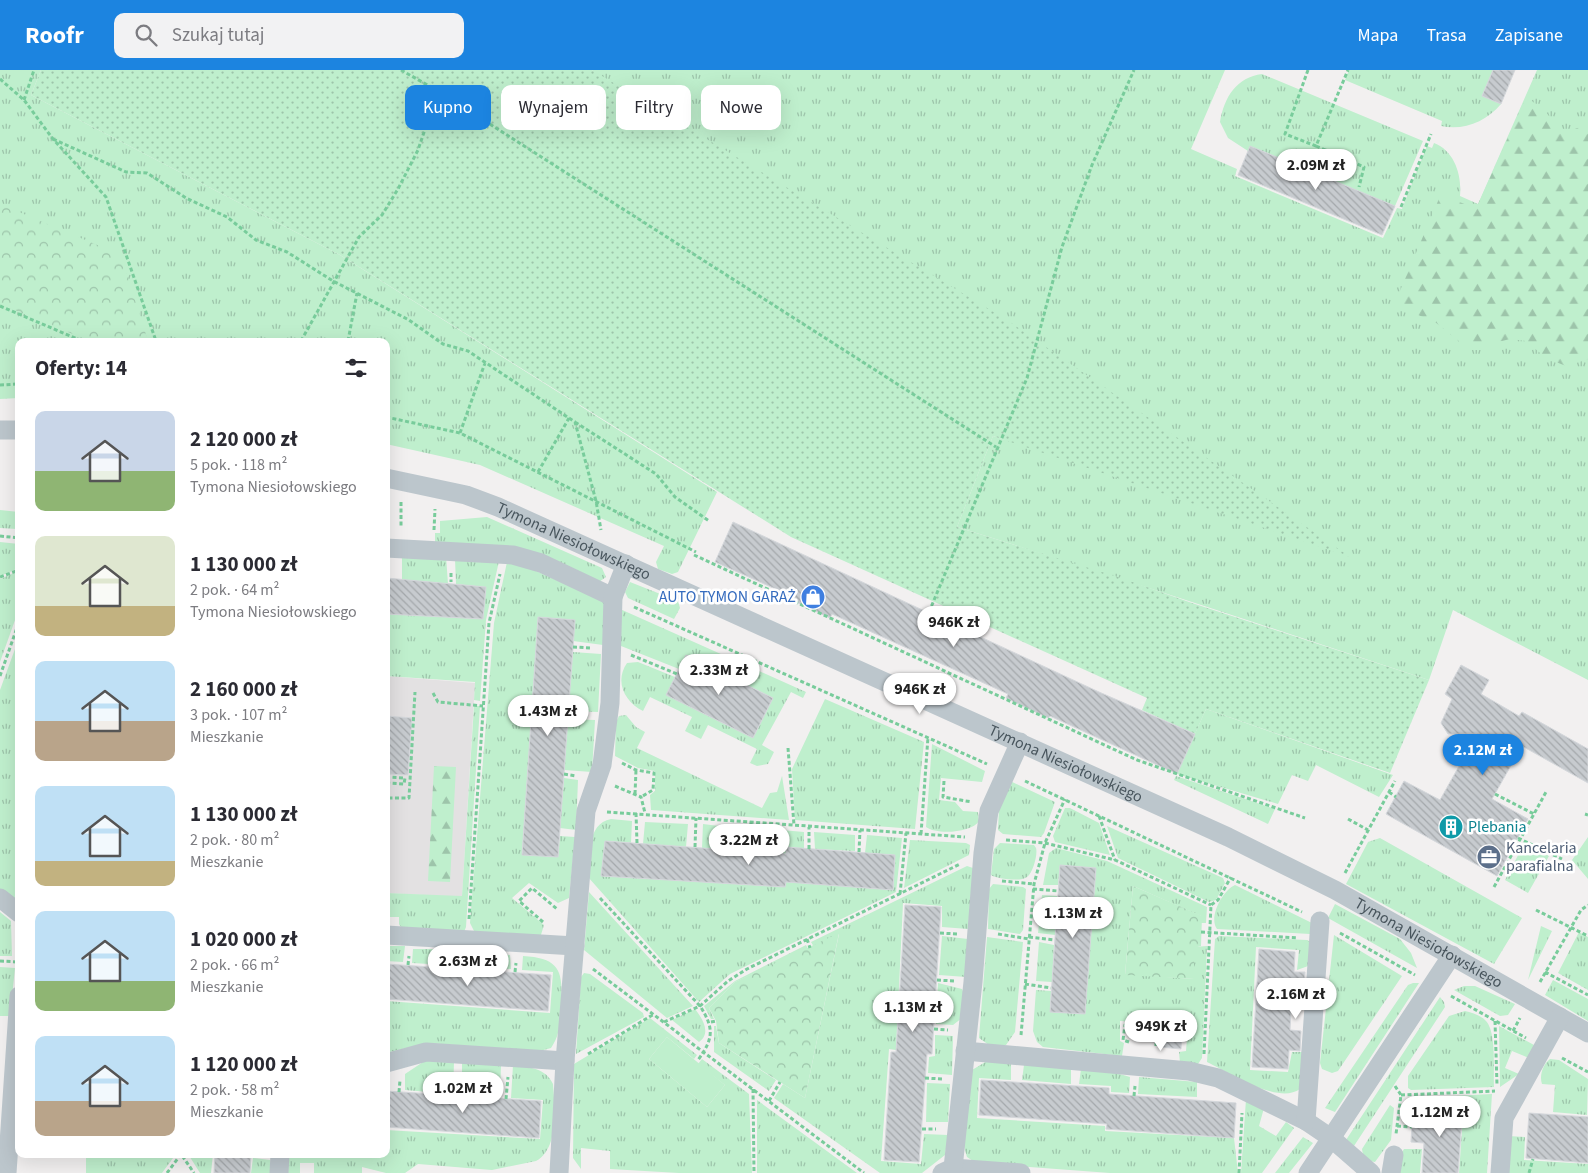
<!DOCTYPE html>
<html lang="pl">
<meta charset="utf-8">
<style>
:root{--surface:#fff;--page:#f2f2f3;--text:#2b2b33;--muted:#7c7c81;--accent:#1c84e0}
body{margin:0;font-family:"Source Sans 3",sans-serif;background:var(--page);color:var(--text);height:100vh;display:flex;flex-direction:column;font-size:19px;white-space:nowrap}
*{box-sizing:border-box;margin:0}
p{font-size:16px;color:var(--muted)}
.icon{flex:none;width:28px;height:28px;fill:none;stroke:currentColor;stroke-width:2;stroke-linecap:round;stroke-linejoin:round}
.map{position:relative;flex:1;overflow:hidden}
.side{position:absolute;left:15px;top:268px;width:375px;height:820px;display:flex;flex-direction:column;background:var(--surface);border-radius:10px;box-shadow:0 5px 20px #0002}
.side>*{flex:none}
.guide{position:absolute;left:405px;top:15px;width:475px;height:45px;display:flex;gap:10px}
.price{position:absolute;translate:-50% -42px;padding:0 11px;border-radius:18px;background:#fff;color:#222;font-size:16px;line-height:32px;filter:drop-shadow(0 1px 2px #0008)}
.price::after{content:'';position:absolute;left:50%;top:30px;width:15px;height:11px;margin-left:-8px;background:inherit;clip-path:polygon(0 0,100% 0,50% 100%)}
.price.on{background:var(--accent);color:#fff}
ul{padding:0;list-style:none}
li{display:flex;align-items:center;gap:15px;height:125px;padding:0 20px}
li span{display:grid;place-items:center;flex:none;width:140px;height:100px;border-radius:10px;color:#555}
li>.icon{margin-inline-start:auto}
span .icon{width:60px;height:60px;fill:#fffc;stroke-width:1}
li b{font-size:21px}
h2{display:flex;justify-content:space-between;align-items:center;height:60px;padding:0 20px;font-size:21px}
.chip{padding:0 18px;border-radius:10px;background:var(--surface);box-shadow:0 5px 20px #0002;font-size:18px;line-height:45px}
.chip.on{background:var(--accent);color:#fff}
header{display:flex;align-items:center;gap:30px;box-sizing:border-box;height:70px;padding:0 25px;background:var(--accent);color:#fff}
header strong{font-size:24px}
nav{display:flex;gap:28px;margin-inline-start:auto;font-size:18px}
.search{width:350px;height:45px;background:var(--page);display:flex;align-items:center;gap:12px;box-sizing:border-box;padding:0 18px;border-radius:10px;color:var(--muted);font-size:19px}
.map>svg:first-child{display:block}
.education{fill:#e3e1e2}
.grass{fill:url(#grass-tufts)}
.forest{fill:url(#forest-firs)}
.park{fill:url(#park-crowns)}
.garden{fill:url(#garden-dots)}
.pitch{fill:#bfefcd}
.building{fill:url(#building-back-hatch);stroke:#d4d7db}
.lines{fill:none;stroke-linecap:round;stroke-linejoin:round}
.path{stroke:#78cc9b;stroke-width:3;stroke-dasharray:4 2.5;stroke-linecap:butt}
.street{stroke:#bcc6cc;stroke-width:19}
.labels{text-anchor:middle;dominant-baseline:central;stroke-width:5;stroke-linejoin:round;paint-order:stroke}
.street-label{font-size:16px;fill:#48555d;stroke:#fff}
.shop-label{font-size:16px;fill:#366cbe;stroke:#fff;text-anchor:end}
.culture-label{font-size:16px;fill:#0d838f;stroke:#fff;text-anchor:start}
.service-label{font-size:16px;fill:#4e5e75;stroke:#fff;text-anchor:start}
</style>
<header>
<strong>Roofr</strong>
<div class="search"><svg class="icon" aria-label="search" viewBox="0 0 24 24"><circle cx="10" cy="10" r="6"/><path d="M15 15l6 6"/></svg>Szukaj tutaj</div>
<nav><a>Mapa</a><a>Trasa</a><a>Zapisane</a></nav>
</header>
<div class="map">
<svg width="1588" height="1103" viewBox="0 0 1588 1103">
<defs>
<pattern id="grass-tufts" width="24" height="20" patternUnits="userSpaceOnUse" patternTransform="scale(1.25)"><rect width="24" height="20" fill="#bfefcd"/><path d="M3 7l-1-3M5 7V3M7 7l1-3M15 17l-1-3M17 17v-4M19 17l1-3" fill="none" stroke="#9dc4aa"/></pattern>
<pattern id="forest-firs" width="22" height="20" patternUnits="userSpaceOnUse" patternTransform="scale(1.25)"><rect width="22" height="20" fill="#bfefcd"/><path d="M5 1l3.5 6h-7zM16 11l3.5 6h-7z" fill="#9dc4aa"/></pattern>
<pattern id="park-crowns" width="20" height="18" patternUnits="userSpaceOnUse" patternTransform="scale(1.25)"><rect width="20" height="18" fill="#bfefcd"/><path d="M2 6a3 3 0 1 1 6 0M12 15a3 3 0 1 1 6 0" fill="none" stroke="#9dc4aa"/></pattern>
<pattern id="garden-dots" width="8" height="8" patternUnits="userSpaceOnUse" patternTransform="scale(1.25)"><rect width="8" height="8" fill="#bfefcd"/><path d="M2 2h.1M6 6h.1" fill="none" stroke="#9dc4aa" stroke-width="1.8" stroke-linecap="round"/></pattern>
<pattern id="building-back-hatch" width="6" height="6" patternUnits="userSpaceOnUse" patternTransform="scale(1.25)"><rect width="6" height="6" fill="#c7cbcf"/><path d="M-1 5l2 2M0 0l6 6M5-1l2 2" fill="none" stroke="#a4a8ab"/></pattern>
</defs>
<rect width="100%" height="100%" fill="#f2f0f0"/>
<path class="education" d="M386 606 475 613 462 827 386 823Z"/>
<path class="grass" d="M0 0H41L31 25 340 185 717 422 678 502 672 504 658 499 656 492 664 476 480 395 386 374V271H19V328L0 329Z
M592 0H1225L1191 79 1237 99 1235 106 1383 168 1397 138 1402 139 1427 76 1432 78 1434 73C1455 81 1462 106 1460 126L1478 134 1537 0H1588V610L1453 540 1429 610C1271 558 1115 506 957 457L993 366 1006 370Z
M1349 0H1493L1482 26 1501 34C1486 52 1463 61 1441 56L1442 51 1345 10Z
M1262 4 1423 71 1395 136 1248 81 1228 68 1220 52C1224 27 1237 7 1262 4Z
M0 440 19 442 17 459 0 458Z
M487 447 602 498 606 507 599 512 435 473V463H440V451Z
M0 472 19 474V498L0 506Z
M446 486 448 514 402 510V487Z
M455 489 499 491 486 550 480 631 474 630 475 612 386 606V544L482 549 485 517 456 514Z
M507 492 518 493 606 532 603 575 573 571 574 550 538 547 522 784 558 787 560 766 575 767 569 828 558 833 529 813 512 828 544 855 540 868 474 861 470 853 494 553Z
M19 501V539L0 592V509Z
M630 512 678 531 680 538 674 549 628 528 625 522Z
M620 539 806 622 803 628 791 622 762 675 774 682 768 694 757 696 750 693 757 679 708 655 701 669 685 661 692 647 650 627 643 641C625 632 614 612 627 593L638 592 675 607 667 625 753 668 773 628 687 585 679 599 621 576Z
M19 568V836L0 822V620Z
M573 582 601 584 598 642 568 641Z
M825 629 924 672 915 759 795 750 792 699Z
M474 636H480L466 857 464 862 402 859 399 854V847H386V823L462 826Z
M1206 639 1393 705 1379 727 1316 695 1308 711 1292 705 1278 734 1177 704Z
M626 645 636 657 645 662 637 678 762 738 770 723 777 722 782 706 789 750 651 740 650 725 655 721V701L638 698 615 686 616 652 619 646Z
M568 649 595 650 592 702 564 700Z
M932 674 985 701 982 712 941 708 939 730 955 732 963 741 978 742 979 751C972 763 936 765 926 757Z
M1176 706 1275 739 1268 754 1174 710Z
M564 708 578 710 576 760 560 758Z
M1010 711 1055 732 1044 763 1041 767 1003 764 998 760 999 738Z
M1065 738H1070L1099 753 1110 785 1055 772 1053 766Z
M611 749 632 751 631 773 605 771 602 806 785 817 786 812 893 820 895 785 865 783 867 765 902 768 896 822 730 904 699 932 588 807C590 787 586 754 611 749Z
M645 752 688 754 686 777 643 774Z
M703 754 743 759 742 781 702 778Z
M1107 756 1223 808 1225 813 1216 830 1209 832 1118 788Z
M759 758 804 762V779L786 777V784L757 782Z
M814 762 855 765V781L815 779Z
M1588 767V809L1572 790Z
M1380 768 1522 848 1494 894 1346 814 1368 772Z
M910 770 966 773 970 775 969 785 904 818Z
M1525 772 1549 786 1528 823 1505 810Z
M1000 773 1034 775 1036 778C1038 784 1033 803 1027 807 1021 812 997 809 991 805L994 779Z
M1056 778 1107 791 1207 837 1206 853H1201V846L1133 816 1125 904 1194 909V877L1207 876 1202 988 1198 994 1180 993 1179 982 1186 981 1188 956 1160 953 1159 943 1150 942V953L1120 951V971L1124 973 1122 986 1043 977 1037 972 1033 961 1036 920 1051 921 1050 942 1085 944 1096 798 1060 795 1058 815H1043L1049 783Z
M967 796 973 798 968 859 942 857V836L903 833 896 980 889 979 881 1091 921 1094 924 1064 948 1065 945 1085 922 1103H880L774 1028 783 1014 805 1028 839 864 814 877 811 872Z
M993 814 1023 817 1026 819 1023 860 1020 864 988 859 989 819Z
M1235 815 1314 854 1310 864 1217 859C1208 847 1223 820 1235 815Z
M589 822 693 936 667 948 584 880Z
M1042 825 1057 826 1055 865 1038 863Z
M1335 834 1400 869 1411 883 1417 898 1328 848Z
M0 842 11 851 12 886H0Z
M1541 856 1552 861 1528 910Z
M1579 862 1588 867V920L1558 903Z
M1334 865 1402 906 1338 1001 1332 1003 1322 999 1320 993Z
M942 866 968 869 966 907 939 905Z
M1219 866 1307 870 1312 873 1311 895 1297 900 1299 880 1256 877 1250 1000 1288 1002 1292 982H1306L1300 1019C1278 1035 1230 1003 1207 992L1215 869Z
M987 867 1023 872 1015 962 1006 975H989L979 968Z
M1039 872 1054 875 1052 912 1036 911Z
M806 875 808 879 735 912 709 938 714 949H711L704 936 735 911Z
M386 876H405L403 892 386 891Z
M413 879H464L463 896 412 893Z
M472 882 510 885 511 899 470 897Z
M523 886C562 888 563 903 561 937 560 953 560 965 551 978L540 981 427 973 386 983V931L550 943 553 902 522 900Z
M0 897 15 898 10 946H0Z
M584 903 590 904 643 943 644 947 576 984 581 907Z
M1553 910 1588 929V951L1545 925Z
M938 913 962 919 964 924 962 948 953 955 936 954Z
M1413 913H1419L1335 1042 1325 1038 1408 915Z
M1464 916H1475L1515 934 1508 945 1500 946 1454 920Z
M1440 927 1444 932 1445 937 1354 1076 1346 1070Z
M695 939C702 948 712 963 699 972L672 950Z
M1465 941C1471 942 1482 946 1486 951 1497 963 1493 1002 1494 1017L1411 1020 1408 1018V1006L1449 946Z
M650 948 697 985 694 989 667 967 649 989 707 1037 725 1015 698 994 702 989 749 1024 752 1103H679L610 1099V1081L581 1078V1099L573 1088 574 994Z
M714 956H716L719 973 776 1010 769 1021 714 982Z
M1499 956 1534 975 1529 988 1512 981 1505 998 1519 1004 1500 1017Z
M935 965 953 966 952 1005 928 1003 929 987 935 986Z
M1550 989 1559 990 1588 1009 1587 1045 1553 1042 1555 1015 1542 1014C1539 1006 1543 994 1550 989Z
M426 990 454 992 453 1024 405 1020V1004Z
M987 991 1011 993V1010L979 1008 977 1048 1105 1056V1061L1234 1068 1238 1103H1110L976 1093 967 1087 964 1077 972 1000Z
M462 992 501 995 500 1027 462 1023Z
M513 995C529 997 546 998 553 1014 555 1038 559 1078 536 1091L492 1100 418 1094 405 1103H386L362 1097V1103H314V1093H300V1103H288L289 1084H386V1060L540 1069 543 1030 511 1028Z
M1024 995 1071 998V1014L1022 1010Z
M1081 999 1113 1002 1130 1007 1129 1023 1111 1022V1016L1079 1014Z
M1139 1007 1197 1012V1027L1138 1024Z
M927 1013 950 1014 948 1052H926Z
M1492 1024 1487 1103H1459L1464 1032 1424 1031 1423 1050 1409 1051 1405 1044V1034L1412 1028Z
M1246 1029 1264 1038 1259 1056 1276 1066 1286 1052 1294 1058 1262 1103H1241Z
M757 1030 857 1103H757Z
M1390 1035 1394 1038 1391 1070 1375 1092C1367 1091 1363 1088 1362 1079Z
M1508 1066 1525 1067 1524 1090 1588 1094V1103H1506Z
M1303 1067 1313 1073 1289 1103H1275Z
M1404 1079H1422L1420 1103H1396V1092Z
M86 1084H176L162 1103H86Z
M188 1084H213L211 1103H200Z
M253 1088 270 1090V1103H251Z"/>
<path class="forest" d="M1526 27 1543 39 1560 59 1567 62 1580 57 1588 58V289L1566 296 1546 288 1526 271 1510 269 1494 273 1482 280H1470L1435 252 1394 235 1441 124 1476 139Z
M434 696 456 697 450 812 428 811Z"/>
<path class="park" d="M0 134 121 185 148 271H90L0 234Z
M1133 816 1202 846 1201 876 1194 878V909L1125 905Z
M839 863 805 1028 719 973 716 951 709 938 735 912Z"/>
<path class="garden" d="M41 0H592L1007 250 1350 487 993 366 957 457 1121 508 1192 533 1429 610 1390 703 1206 639 1195 664 1142 640 1147 628 791 467 340 185 31 25Z"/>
<path class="pitch" d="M667 967 725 1015 707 1037 649 989Z"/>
<path class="building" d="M1493 0H1515L1501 34 1482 26Z
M1250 76 1395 136 1382 165 1238 105Z
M733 452 1099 622 1195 664 1177 704 1050 646 1048 648 1006 628 1008 624 832 544 830 548 787 528 789 525 715 492Z
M386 508 486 517 483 549 386 544Z
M538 547 575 550 558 787 522 785Z
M686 585 773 628 753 668 666 625Z
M1461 595 1489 610 1481 624 1519 646 1522 642 1588 679V713L1522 676 1492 729 1528 749 1497 806 1386 744 1404 711 1440 730 1477 664H1448L1441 653 1452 629 1445 624Z
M386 646 412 648 408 705 386 704Z
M605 771 786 784V777L895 785 893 820 786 812 785 817 601 806Z
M1060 795 1096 798 1085 944 1050 942Z
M905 835 941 837 932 984H927L919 1092 884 1090 891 982H896Z
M1259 879 1295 882 1294 902H1305L1304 922 1292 921 1290 960 1301 961 1300 981 1289 980 1288 999 1252 997Z
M386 894 551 905 548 941 386 929Z
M1162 959 1182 960 1181 979 1160 977Z
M981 1010 1109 1018V1024L1236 1033 1234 1068 1106 1059 1107 1054 979 1045Z
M386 1021 541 1031 539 1068 386 1057Z
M1427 1033 1463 1036 1458 1103H1422L1424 1073 1411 1072 1412 1053H1425Z
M1529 1043 1588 1047V1093L1526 1088Z
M215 1084H251L250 1103H214Z"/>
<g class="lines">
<path class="path" d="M401 0 438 21 996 377
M1308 0 1285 64 1316 76 1348 0
M0 9 24 30 53 69 106 127 156 271
M24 30 34 0
M53 69 126 102 147 103 186 128 227 147 256 170 287 182 333 211 409 250 443 274 468 281 575 352 596 431 601 460
M1316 76 1364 97 1359 117
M1401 137 1431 64
M0 236 82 271
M301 271 359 167 382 145 398 119 418 80 438 21
M348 271 357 223
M0 315 19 314
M386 347 460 363 696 482
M575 352 656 404 675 427 709 451
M460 363 485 293
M538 402 569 348
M401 432V458
M434 460 435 439
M0 466 19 468
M694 485 1137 690 1305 748
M451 503V512
M0 507 19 500
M634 537 987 694
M929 542 1027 308 1062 177 1092 95 1134 0
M573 577 591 578
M631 585 677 604
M0 606 19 552
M433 623 438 632 483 636
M568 646H588
M788 678 794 755
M622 693 636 700 654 703 653 720 641 727
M564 704 576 706
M386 707 405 708 404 714 387 713V728
M944 711 943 727 972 732
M1025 711 1302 842
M615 716 641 727 645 743
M1389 722 1396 727
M635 724 636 700
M1495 724 1534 744
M607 742 965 767
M636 743 637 773
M1585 744 1588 745
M386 746 387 728H409L415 622
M1099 746 1115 790
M1348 749 1368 760
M921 764 928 667
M1518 768 1562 789
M1006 770 1045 773 1115 790 1211 835
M695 777 696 748
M809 779V757
M748 781 751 752
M859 782 860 760
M1345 803 1395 711
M1002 811 1034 814
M1494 817 1546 722
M1033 819 1058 821
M900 824 906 763
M600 828 700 936C714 958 714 968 698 990
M1536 840 1588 866
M469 849 489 553 500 504
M543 852 519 831 532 818 557 839
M1201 862 1298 868
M940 863 957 864
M1340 863 1415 905
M998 864 1029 869
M1029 867 1054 870
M807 869 810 878
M0 891 19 892
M408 895 409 886
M467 899V890
M593 899 864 1103
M515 902 516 893
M1545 902 1588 925
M937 910 954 911
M1540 912 1581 840 1588 835
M1025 914 1051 918
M1451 926 1526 968
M1156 947V976
M1495 951 1497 1015
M664 952 700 936 728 911 747 899 960 794
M711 952 716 951
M934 959 948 960
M1513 961 1520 948
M1021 965 1034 814 1045 773 1065 729
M1129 972 1123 970 1125 955 1156 957
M588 984 654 944
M1204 984 1211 835 1218 830 1231 807
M1562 988 1588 1002
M925 1008 942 1009
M1395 1016 1401 1025 1396 1064
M753 1019 754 1103
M399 1022 400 1010
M1401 1025 1495 1021
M457 1026 458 1004
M1134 1026 1135 1016
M506 1029 508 1007
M769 1031 780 1012
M1397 1056 1412 1057
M922 1059H936
M167 1103 181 1084 194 1103
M1239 1103 1242 1043
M1529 1103 1533 1089"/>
<g class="street">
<path d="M0 360H19"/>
<path id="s1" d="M386 408 466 425 498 437 1228 767 1335 820 1588 963"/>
<path d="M386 478 513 485 541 493 613 527"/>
<path d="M0 828 19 843"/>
<path d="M386 865 575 876"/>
<path d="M965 981 1189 1001 1218 1008 1306 1051 1331 1068 1371 1103"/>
<path d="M386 993 426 982 565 991"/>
<path d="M1306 1051 1320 851"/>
<path d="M953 1098 1021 1103"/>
<path d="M7 1103 19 926"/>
<path d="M279 1103 280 1084"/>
<path d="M559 1103 565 991 586 741 602 695 610 633 613 527 626 494"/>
<path d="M942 1103 953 1098 973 912 983 783 989 741 1020 672"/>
<path d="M1308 1103 1452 885"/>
<path d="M1391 1103 1394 1085"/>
<path d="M1500 1103 1504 1048 1560 947"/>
</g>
</g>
<defs>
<symbol id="shop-disc" viewBox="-11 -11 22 22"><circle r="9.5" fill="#3f7fe0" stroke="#fff"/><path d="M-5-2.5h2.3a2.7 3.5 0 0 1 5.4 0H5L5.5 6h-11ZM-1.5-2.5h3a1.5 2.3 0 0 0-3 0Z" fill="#fff"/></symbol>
<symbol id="building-disc" viewBox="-11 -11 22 22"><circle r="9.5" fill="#0f9aa8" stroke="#fff"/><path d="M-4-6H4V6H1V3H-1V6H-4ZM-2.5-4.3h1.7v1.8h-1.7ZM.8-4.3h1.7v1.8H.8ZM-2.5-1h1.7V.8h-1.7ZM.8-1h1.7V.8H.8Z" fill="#fff"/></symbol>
<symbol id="office-disc" viewBox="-11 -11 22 22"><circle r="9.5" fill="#5c6f8a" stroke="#fff"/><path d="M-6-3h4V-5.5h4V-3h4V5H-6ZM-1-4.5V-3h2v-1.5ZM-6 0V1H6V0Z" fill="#fff"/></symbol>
</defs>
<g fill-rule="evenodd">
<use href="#shop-disc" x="799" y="513" width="28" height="28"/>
<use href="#building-disc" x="1437" y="743" width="28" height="28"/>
<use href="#office-disc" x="1475" y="773" width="28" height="28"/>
</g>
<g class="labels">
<g class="street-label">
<text stroke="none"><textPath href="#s1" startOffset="199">Tymona Niesiołowskiego</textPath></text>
<text stroke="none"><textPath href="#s1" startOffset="739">Tymona Niesiołowskiego</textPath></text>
<text stroke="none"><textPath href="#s1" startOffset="1144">Tymona Niesiołowskiego</textPath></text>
</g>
<g class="shop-label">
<text x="796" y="527">AUTO TYMON GARAŻ</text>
</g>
<g class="culture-label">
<text x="1468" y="757">Plebania</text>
</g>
<g class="service-label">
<text x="1506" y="778">Kancelaria<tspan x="1506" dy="18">parafialna</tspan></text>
</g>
</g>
</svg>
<b class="price" style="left:1316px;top:121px">2.09M zł</b>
<b class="price" style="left:954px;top:578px">946K zł</b>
<b class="price" style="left:719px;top:626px">2.33M zł</b>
<b class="price" style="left:920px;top:645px">946K zł</b>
<b class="price" style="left:548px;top:667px">1.43M zł</b>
<b class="price on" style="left:1483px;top:706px">2.12M zł</b>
<b class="price" style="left:749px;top:796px">3.22M zł</b>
<b class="price" style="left:1073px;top:869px">1.13M zł</b>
<b class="price" style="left:468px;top:917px">2.63M zł</b>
<b class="price" style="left:1296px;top:950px">2.16M zł</b>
<b class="price" style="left:913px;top:963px">1.13M zł</b>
<b class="price" style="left:1161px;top:982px">949K zł</b>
<b class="price" style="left:463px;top:1044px">1.02M zł</b>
<b class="price" style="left:1440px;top:1068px">1.12M zł</b>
<div class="guide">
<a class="chip on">Kupno</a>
<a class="chip">Wynajem</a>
<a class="chip">Filtry</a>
<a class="chip">Nowe</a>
</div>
<section class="side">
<h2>Oferty: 14<svg class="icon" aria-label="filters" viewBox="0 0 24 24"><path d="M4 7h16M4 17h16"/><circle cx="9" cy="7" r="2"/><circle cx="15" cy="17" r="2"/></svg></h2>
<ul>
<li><span style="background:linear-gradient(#c9d6e8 60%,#8fb573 0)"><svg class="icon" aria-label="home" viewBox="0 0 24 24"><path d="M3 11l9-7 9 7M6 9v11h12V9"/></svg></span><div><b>2 120 000 zł</b><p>5 pok. · 118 m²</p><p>Tymona Niesiołowskiego</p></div></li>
<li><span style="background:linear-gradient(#dfe7d0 70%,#c2b280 0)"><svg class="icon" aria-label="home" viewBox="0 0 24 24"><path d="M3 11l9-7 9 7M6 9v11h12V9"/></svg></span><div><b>1 130 000 zł</b><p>2 pok. · 64 m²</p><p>Tymona Niesiołowskiego</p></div></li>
<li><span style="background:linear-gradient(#bfe0f5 60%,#b9a48a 0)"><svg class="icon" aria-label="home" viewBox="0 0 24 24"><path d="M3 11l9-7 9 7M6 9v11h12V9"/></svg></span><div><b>2 160 000 zł</b><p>3 pok. · 107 m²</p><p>Mieszkanie</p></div></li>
<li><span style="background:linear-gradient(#bfe0f5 75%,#c2b280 0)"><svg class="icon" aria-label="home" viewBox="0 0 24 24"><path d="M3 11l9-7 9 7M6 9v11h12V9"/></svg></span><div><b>1 130 000 zł</b><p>2 pok. · 80 m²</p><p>Mieszkanie</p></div></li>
<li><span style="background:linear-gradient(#bfe0f5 70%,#8fb573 0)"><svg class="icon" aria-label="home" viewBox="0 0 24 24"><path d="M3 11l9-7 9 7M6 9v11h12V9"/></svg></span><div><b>1 020 000 zł</b><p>2 pok. · 66 m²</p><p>Mieszkanie</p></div></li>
<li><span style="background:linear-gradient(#bfe0f5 65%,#b9a48a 0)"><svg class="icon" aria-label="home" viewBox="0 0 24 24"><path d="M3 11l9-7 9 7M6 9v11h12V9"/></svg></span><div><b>1 120 000 zł</b><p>2 pok. · 58 m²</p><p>Mieszkanie</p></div></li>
</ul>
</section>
</div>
